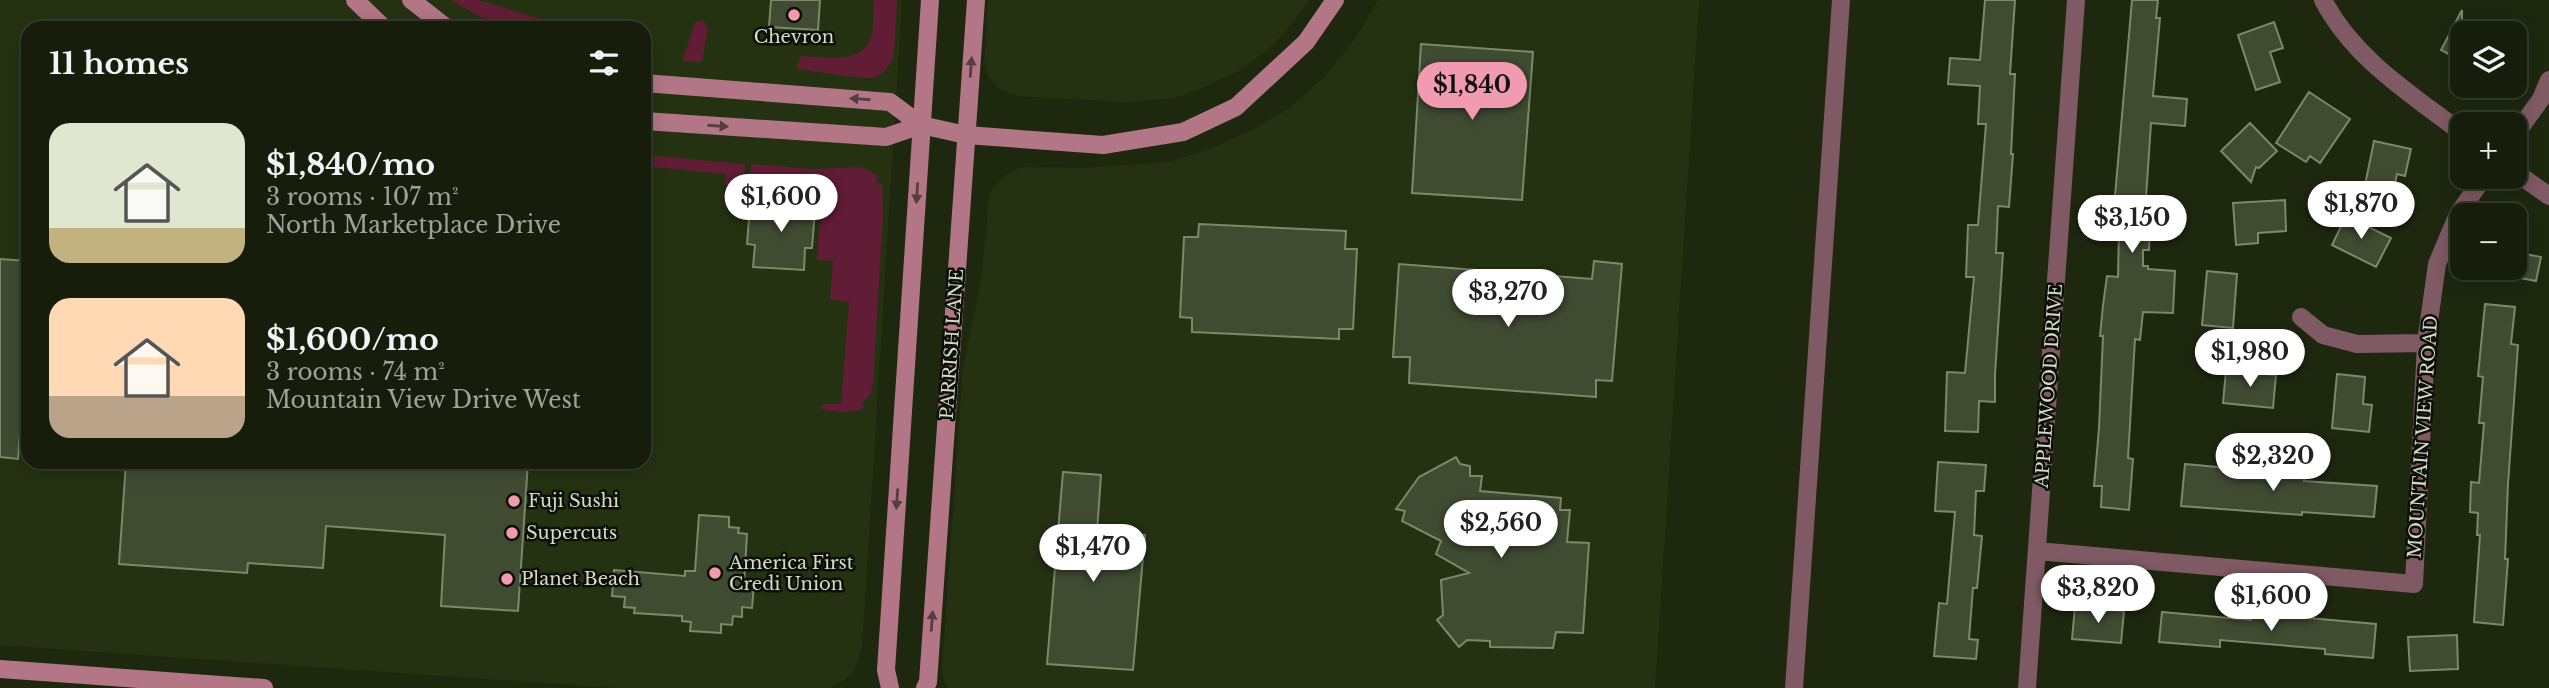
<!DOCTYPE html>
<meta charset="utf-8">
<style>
:root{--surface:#161e0b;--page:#1f2714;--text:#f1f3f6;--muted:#9ea29d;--line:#353c2c;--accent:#f19ab2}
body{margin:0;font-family:"Libre Baskerville",serif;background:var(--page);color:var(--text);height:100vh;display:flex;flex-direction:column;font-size:26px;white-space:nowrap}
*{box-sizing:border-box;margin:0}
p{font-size:23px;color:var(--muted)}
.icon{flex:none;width:38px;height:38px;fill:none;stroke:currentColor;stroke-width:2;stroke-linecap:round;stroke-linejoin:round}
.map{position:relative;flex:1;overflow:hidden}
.details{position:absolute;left:21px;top:21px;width:630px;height:448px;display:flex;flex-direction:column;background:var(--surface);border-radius:21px;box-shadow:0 4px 18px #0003,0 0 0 2px var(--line)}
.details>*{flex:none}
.controls{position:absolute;left:2450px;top:21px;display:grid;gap:14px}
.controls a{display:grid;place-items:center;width:77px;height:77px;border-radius:14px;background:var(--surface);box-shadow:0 4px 18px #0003,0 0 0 2px var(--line);font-size:35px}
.price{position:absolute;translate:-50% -60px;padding:0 16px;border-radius:24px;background:#fff;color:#222;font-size:23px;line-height:46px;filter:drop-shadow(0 2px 4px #0008)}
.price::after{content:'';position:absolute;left:50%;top:42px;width:21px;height:16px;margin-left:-10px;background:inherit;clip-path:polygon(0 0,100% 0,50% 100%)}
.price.on{background:var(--accent);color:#111}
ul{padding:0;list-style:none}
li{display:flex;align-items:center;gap:21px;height:175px;padding:0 28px}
li span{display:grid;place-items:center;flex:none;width:196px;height:140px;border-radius:21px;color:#555}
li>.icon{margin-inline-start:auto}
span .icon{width:84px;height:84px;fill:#fffc;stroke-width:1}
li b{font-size:30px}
h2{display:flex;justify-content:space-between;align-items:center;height:84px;padding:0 28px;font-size:30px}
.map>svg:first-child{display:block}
.built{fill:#253212;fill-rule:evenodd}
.green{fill:#621d36}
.building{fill:#404c32;stroke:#7b886b;stroke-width:2}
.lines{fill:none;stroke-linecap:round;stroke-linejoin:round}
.street{stroke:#7f5963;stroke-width:18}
.secondary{stroke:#b27687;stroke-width:18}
.oneway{fill:#563d40}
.poi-dot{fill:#f19ab2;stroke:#0b0f05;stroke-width:2.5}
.labels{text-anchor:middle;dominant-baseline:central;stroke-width:5;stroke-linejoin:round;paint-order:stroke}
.poi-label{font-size:18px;fill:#d3dbcb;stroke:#0b0f05;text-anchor:start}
.street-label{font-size:18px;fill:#d3dbcb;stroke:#0b0f05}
</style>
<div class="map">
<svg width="2549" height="688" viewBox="0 0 2549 688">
<rect width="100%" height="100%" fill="#1e280f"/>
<path class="built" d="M0 0H902L862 646 854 671 844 680 830 688H619L0 645ZM28 28H644V462H28Z
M988 0H1310L1281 37 1257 58 1238 71 1199 89 1176 98 1126 102 1017 96 998 88 989 77 984 63Z
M1378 0H1699L1655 688H948L944 681 942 667 963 368 982 276 989 198 992 189 1005 175 1022 167 1087 168 1169 162 1213 148 1254 129 1291 107 1324 77 1353 42Z"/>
<path class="green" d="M451 0H478L572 28H500Z
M874 0H897L894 55C891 63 885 73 876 77 867 81 811 70 796 69L801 56C824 57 866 66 872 33 874 23 873 11 874 0Z
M703 20 708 29 702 62 682 61 695 23Z
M644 155 745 164 743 187 726 186 725 174 644 166Z
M751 164 814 169 861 167 877 175 876 182 882 184 883 213 873 384 870 396 862 402 865 408C852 413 834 413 821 408L824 404H841L849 302 830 299 833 261 817 260 821 200 790 198V189L749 187Z"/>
<path class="building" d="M771 0H820L818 30 769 27Z
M1985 0H2015L2010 74H2015L2011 154H2013L2009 207 1998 206 1996 253H2003L1995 374V402L1979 401 1978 432 1945 431 1947 372 1965 373 1974 277H1966L1968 225H1978L1986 124H1978L1980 86 1948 84 1950 58 1980 60Z
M2132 0H2158L2156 18H2160L2153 96 2187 99 2185 126 2151 123 2146 198H2151L2149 250H2143V266H2148V269L2175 271 2173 313 2143 312 2140 340 2135 339 2128 458 2133 459 2129 510 2101 507 2102 486H2094L2099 428 2103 336H2100L2103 305 2107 276 2118 277 2119 231H2111L2113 196H2115Z
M2462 10V61L2441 50Z
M2274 22 2283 48 2270 52 2280 82 2256 90 2238 35Z
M1421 44 1533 52 1522 200 1412 193Z
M2309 92 2350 119 2320 163 2310 156 2306 162 2276 143Z
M2250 123 2277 151 2259 168 2256 167 2251 182 2221 151Z
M2374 141 2411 149 2405 176 2397 174 2392 196 2364 190Z
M772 195 789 196V208L815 209 812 248H805L804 270 753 267 755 245 747 244 750 206 771 207Z
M2285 200 2286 231 2258 233V243L2236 245 2233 203Z
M2346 216 2391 238 2376 267 2332 245Z
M1199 224 1346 231 1345 249H1357L1353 329H1339V339L1192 332V318L1180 317 1184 237H1198Z
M2515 252 2541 257 2536 281 2515 277Z
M0 259 28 261V327L18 459 0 457Z
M1594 261 1622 264 1612 381 1596 380V397L1409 383 1410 357H1393L1399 264 1592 279Z
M2207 271 2237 274 2233 328 2202 325Z
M2485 304 2515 307 2511 344 2518 345 2508 484 2505 559H2508L2503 625 2474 622 2480 535H2477L2478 513 2470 512 2471 482 2479 483 2484 423H2479L2483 377 2478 376Z
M2226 370 2276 375 2273 408 2223 403Z
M2337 374 2365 377 2363 404 2372 405 2369 432 2332 428Z
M1456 457 1460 464 1470 466V476H1482L1480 491 1561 498 1560 510H1570L1567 542 1589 543 1583 633 1556 632 1553 648 1490 647V641L1467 640 1459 647 1437 620 1443 615 1441 580 1469 573 1436 554 1441 541 1402 521 1405 511 1396 509 1419 477Z
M126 462H528L518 611 441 606 445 535 326 526 323 568 248 563 247 573 119 564Z
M1938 462 1986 465 1984 491H1976L1974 535 1982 536 1977 588H1973L1969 639 1978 640 1976 659 1934 656 1939 603 1947 604 1955 512 1935 511Z
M2185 464 2305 475 2304 481 2377 486 2374 517 2302 512V515L2181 506Z
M1063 472 1101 475 1097 532 1145 535 1133 670 1047 664Z
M699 515 729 517V527L739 528 738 533 747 534 744 584 754 585 752 608 742 607V617L733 616 732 625 721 624V633L690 631 691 622 682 621V616L634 613 635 608 624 607 625 597 612 596 614 570 685 576V571H695Z
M2075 606 2124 611 2121 643 2072 639Z
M2162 612 2251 620V613L2376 624 2373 658 2325 654V649L2220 640V647L2159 642Z
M2457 635 2458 669 2410 671 2408 637Z"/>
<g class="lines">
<path class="street" d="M2323 0C2354 59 2411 94 2462 133
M2515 135 2541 99 2549 80
M2515 172 2549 196
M2301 317 2323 335 2357 344 2426 343
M2037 551 2414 584 2426 343 2437 264 2458 214 2484 177
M1794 688 1841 0
M2027 688 2076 0"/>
<path class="secondary" d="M355 0 384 28
M411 0 447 28
M644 83 890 102 921 125 966 135 1103 145 1183 132 1236 107 1306 42 1335 0
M644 121 886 137 921 125
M0 669 264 688
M890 688 886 670 930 0
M925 688 928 682 976 0"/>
</g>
<defs><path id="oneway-solid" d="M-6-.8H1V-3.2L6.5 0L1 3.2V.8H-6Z" transform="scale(1.75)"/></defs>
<g class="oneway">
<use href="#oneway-solid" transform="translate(971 67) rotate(-86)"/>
<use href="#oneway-solid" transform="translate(860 99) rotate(-176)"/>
<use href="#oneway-solid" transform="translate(718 126) rotate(4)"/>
<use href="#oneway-solid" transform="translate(917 193) rotate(94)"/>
<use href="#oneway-solid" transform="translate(897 499) rotate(94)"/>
<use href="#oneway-solid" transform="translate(932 621) rotate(-86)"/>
</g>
<g class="poi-dot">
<circle cx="794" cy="15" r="7"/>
<circle cx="514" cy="501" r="7"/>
<circle cx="512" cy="533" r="7"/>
<circle cx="715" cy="573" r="7"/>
<circle cx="507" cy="579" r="7"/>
</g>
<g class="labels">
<g class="poi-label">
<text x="794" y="37" text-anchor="middle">Chevron</text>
<text x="528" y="501">Fuji Sushi</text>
<text x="526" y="533">Supercuts</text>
<text x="729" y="563">America First<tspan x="729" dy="21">Credi Union</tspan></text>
<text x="521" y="579">Planet Beach</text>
</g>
<g class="street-label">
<text transform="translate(952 344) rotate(-86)">PARRISH LANE</text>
<text transform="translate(2049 386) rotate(-86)">APPLEWOOD DRIVE</text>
<text transform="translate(2423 437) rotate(-86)">MOUNTAIN VIEW ROAD</text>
</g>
</g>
</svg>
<div class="controls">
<a><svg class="icon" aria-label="layers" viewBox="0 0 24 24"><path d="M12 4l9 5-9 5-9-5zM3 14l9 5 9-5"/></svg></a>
<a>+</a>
<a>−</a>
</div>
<b class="price on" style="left:1472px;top:122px">$1,840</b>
<b class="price" style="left:781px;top:234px">$1,600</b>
<b class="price" style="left:2361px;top:241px">$1,870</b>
<b class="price" style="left:2132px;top:255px">$3,150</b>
<b class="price" style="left:1508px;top:329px">$3,270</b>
<b class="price" style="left:2250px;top:389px">$1,980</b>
<b class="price" style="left:2273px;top:493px">$2,320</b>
<b class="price" style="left:1501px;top:560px">$2,560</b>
<b class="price" style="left:1093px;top:584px">$1,470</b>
<b class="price" style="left:2098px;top:625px">$3,820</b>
<b class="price" style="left:2271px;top:633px">$1,600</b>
<section class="details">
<h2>11 homes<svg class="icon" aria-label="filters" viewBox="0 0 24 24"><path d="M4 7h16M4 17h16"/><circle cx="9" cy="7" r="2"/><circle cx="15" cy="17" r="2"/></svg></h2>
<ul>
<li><span style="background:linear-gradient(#dfe7d0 75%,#c2b280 0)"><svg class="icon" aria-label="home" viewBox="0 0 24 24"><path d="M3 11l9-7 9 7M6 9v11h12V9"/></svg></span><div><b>$1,840/mo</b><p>3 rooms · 107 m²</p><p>North Marketplace Drive</p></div></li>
<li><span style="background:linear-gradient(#ffd9b3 70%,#b9a48a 0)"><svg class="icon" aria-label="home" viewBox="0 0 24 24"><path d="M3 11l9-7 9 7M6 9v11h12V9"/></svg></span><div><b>$1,600/mo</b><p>3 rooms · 74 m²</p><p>Mountain View Drive West</p></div></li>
</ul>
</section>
</div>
